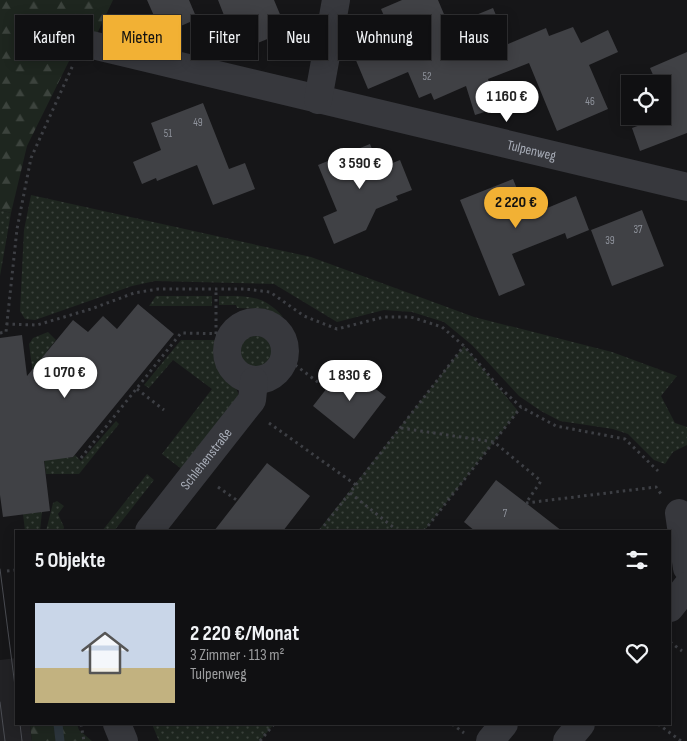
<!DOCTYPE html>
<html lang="de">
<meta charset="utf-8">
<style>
:root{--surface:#101012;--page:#19191b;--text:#f1f3f6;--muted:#9c9d9f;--line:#303032;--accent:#f2b134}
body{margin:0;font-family:"Sofia Sans Condensed",sans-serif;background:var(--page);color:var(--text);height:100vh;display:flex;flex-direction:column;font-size:19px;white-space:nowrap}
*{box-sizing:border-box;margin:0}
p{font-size:16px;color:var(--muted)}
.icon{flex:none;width:28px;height:28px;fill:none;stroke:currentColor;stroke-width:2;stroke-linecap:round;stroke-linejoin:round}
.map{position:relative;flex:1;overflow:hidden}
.drawer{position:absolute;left:15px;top:530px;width:656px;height:195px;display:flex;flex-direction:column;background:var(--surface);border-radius:0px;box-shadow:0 2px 12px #0003,0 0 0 1px var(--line)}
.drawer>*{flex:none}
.banner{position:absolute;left:15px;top:15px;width:658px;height:45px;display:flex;gap:10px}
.fabs{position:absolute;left:621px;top:75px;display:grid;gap:10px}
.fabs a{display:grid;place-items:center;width:50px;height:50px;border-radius:0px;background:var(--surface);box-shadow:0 2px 12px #0003,0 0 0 1px var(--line);font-size:25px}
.price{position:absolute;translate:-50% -42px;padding:0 11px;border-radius:18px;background:#fff;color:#222;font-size:16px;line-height:32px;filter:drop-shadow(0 1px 2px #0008)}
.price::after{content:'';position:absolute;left:50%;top:30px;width:15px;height:11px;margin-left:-8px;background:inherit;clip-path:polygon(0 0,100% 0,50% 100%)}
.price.active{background:var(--accent);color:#111}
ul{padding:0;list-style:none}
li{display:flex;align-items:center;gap:15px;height:125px;padding:0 20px}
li+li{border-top:1px solid var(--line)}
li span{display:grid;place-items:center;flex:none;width:140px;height:100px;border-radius:0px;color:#555}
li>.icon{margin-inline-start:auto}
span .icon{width:60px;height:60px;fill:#fffc;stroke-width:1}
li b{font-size:21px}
h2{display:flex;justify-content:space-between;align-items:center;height:60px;padding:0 20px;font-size:21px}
.pill{padding:0 18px;border-radius:0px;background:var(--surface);box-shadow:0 2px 12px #0003,0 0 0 1px var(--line);font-size:18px;line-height:45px}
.pill.active{background:var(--accent);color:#111}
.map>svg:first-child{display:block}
.built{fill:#222225}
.grass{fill:url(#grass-dots)}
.forest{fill:url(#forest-firs)}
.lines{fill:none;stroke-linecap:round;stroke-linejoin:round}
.stream{stroke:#2c353c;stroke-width:9}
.building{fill:#404145}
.path{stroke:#3d3f44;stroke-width:3;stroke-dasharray:2.5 4;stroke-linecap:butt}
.minor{stroke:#37383d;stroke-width:28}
.tram{stroke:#4a4c52;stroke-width:1}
.labels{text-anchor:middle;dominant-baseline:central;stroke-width:4;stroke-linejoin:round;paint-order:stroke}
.number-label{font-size:11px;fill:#8e929b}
.street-label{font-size:14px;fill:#a8adb8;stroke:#111113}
</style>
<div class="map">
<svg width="687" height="741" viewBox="0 0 687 741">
<defs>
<pattern id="grass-dots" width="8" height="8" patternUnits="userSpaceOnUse" patternTransform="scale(1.25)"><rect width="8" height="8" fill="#1e261f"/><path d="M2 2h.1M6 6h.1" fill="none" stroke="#3c433d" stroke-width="1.8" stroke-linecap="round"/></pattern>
<pattern id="forest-firs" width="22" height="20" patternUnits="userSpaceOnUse" patternTransform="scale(1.25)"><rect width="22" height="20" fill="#1e261f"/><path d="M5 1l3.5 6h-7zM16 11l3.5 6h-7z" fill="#3c433d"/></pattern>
</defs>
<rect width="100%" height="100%" fill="#161618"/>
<path class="built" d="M16 658V724H30L32 741H0V660Z"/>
<path class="grass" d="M31 195 311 257 474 317 612 352 677 376 661 396 675 423 687 427V445L673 452 665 464 654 460 628 434 613 429 560 421 541 411 519 396 472 345 444 322 412 312 384 310 337 322 274 284 155 281 132 286 35 320 25 319 20 311 24 230Z
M0 210 11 213 0 276Z
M156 296H212V306H149Z
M219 296C246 296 264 294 283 317L266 309 237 308 236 305H219Z
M237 350a19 19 0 1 1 38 0a19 19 0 1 1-38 0Z
M48 332 56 340 47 351 68 458 73 457 75 455 81 461 116 421 119 424 79 474H46L29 344 33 338Z
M181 340H217C215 356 218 367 229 380 234 386 237 388 239 396L184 471 162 454 212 389 173 360 149 388 144 385Z
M464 346 518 411 424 531H318Z
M147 474 154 480 114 531H102Z
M57 501 64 506 58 514 64 527 63 531H46L53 503Z
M42 512 40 531H25L23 514Z
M152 724H274L260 741H159Z"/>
<path class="forest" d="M0 0H113L96 36 89 37 73 53 27 146 11 213 0 210Z
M30 724H77L79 730 92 741H32Z"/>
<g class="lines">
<path class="stream" d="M58 724 60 741"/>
</g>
<path class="building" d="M147 0H189L197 19 162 34Z
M218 0H274L287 31 238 51Z
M402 0H438L449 26 493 8 508 44 546 28 549 36 573 27 581 43 608 30 618 52 589 65 608 109 557 131 529 63 488 79 497 108 475 115 466 86 434 100 431 93 419 98 408 72 368 89 355 58 395 41 381 9Z
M687 52V133L640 151 632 128 662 117V84H657L650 68Z
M203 103 229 169 245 163 255 189 213 205 197 165 157 181 156 178 142 184 133 162 161 150 151 123Z
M370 144 380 168 400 160 412 190 396 196 398 200 376 209 366 230 334 244 323 217 337 211 318 165Z
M513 179 528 216 576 196 589 230 567 239 565 233 512 254 525 285 499 296 460 200Z
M642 210 664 266 612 286 591 230Z
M138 304 174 334 73 457 44 461 50 511 3 517 0 495V338L22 335 27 376 73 320 88 332 103 316 117 329Z
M345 365 386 397 354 439 313 406Z
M267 463 310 496 283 531H214Z
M496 480 526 503 562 531H475L464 522Z"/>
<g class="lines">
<path class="path" d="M6 324 37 325 91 309 134 293 158 289H245L270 292 304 316 337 329 384 317H411L442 327 464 346 498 386 521 407 556 426 625 439 658 471
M0 333 6 332 17 229 31 158 73 65
M216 334V289
M290 361 327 389
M137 389 164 410
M269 423 356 485
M401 428 494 442 541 481 526 503
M81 458 181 333 232 334
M218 487 238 501
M350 493 398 531
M526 503 656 487 661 494
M320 531 464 346
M424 531 521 407
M7 571 16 570
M670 642 682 651
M81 724 84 741
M452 724 464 733
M658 724 681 741
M260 741 274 724"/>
<g class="minor">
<path id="s1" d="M92 45 687 187"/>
<path d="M318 100 336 0"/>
<circle cx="256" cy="351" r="29"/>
<path d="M679 513 687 568"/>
<path id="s2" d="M149 531 252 400 254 381"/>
<path d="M670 608 687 586"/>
<path d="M117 724 124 741"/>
<path d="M490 741 504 724"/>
<path d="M567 741 581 724"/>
</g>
<path class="tram" d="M0 569 16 694
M0 702 5 741
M20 724 22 741"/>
</g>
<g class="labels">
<g class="number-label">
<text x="427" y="76">52</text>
<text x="590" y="101">46</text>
<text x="198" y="122">49</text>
<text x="168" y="133">51</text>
<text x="638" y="229">37</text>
<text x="610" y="240">39</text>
<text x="505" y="513">7</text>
</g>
<g class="street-label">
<text stroke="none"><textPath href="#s1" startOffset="452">Tulpenweg</textPath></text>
<text stroke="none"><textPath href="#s2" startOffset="92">Schlehenstraße</textPath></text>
</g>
</g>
</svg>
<div class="fabs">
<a><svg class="icon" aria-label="locate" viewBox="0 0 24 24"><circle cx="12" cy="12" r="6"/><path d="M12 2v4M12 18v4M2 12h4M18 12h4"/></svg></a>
</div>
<b class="price" style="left:507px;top:123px">1 160 €</b>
<b class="price" style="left:360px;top:190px">3 590 €</b>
<b class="price active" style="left:516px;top:229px">2 220 €</b>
<b class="price" style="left:65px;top:399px">1 070 €</b>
<b class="price" style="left:350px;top:402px">1 830 €</b>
<div class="banner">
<a class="pill">Kaufen</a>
<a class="pill active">Mieten</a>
<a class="pill">Filter</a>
<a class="pill">Neu</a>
<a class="pill">Wohnung</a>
<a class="pill">Haus</a>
</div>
<section class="drawer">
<h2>5 Objekte<svg class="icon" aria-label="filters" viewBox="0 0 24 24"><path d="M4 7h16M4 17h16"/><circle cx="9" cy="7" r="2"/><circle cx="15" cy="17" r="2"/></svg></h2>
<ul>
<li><span style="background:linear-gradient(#c9d6e8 65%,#c2b280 0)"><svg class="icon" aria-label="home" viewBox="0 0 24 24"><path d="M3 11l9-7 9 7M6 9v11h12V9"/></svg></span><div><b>2 220 €/Monat</b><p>3 Zimmer · 113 m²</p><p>Tulpenweg</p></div><svg class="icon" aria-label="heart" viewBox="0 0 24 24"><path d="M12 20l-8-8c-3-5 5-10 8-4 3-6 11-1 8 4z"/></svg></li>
</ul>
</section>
</div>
